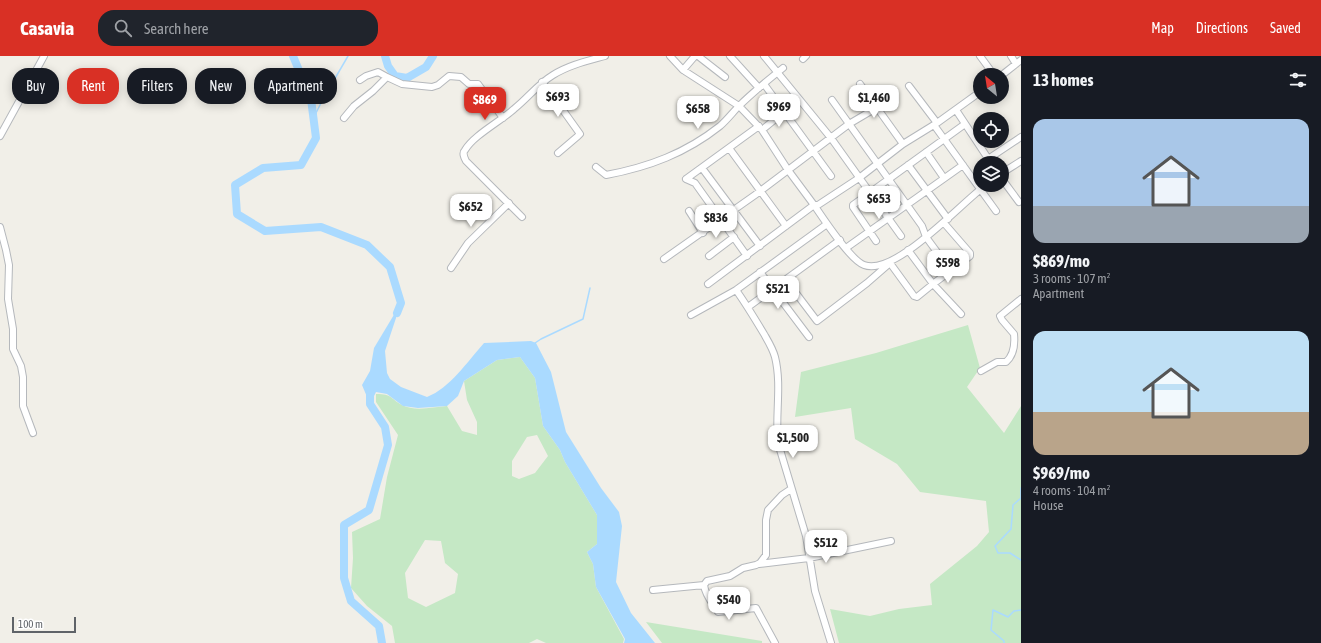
<!DOCTYPE html>
<meta charset="utf-8">
<style>
:root{--surface:#171b24;--page:#20242c;--text:#f1f3f6;--muted:#9ea1a6;--accent:#d93025}
body{margin:0;font-family:"Asap Condensed",sans-serif;background:var(--page);color:var(--text);height:100vh;display:flex;flex-direction:column;font-size:15px;white-space:nowrap}
*{box-sizing:border-box;margin:0}
p{font-size:13px;color:var(--muted)}
.icon{flex:none;width:22px;height:22px;fill:none;stroke:currentColor;stroke-width:2;stroke-linecap:round;stroke-linejoin:round}
.map{position:relative;flex:1;overflow:hidden}
.details{display:flex;flex-direction:column;background:var(--surface);width:300px}
.details>*{flex:none}
.hud{position:absolute;left:12px;top:12px;width:380px;height:36px;display:flex;gap:8px}
.needle{width:26px;rotate:330deg}
.buttons{position:absolute;left:973px;top:12px;display:grid;gap:8px}
.buttons a{display:grid;place-items:center;width:36px;height:36px;border-radius:50%;background:var(--surface);box-shadow:0 2px 10px #0003;font-size:20px}
.scale{position:absolute;left:12px;bottom:10px;width:64px;box-sizing:border-box;padding-left:4px;border:2px solid #5f6368;border-top:0;font-size:11px;line-height:14px;white-space:nowrap;color:#5f6368;-webkit-text-stroke:3px #fff;paint-order:stroke}
.price{position:absolute;translate:-50% -34px;padding:0 9px;border-radius:8px;background:#fff;color:#222;font-size:13px;line-height:26px;filter:drop-shadow(0 1px 2px #0008)}
.price::after{content:'';position:absolute;left:50%;top:24px;width:12px;height:9px;margin-left:-6px;background:inherit;clip-path:polygon(0 0,100% 0,50% 100%)}
.price.selected{background:var(--accent);color:#fff}
ul{padding:0;list-style:none}
li{display:grid;align-content:center;gap:8px;height:212px;padding:0 12px}
li span{display:grid;place-items:center;height:124px;border-radius:12px;color:#555}
li>.icon{margin-inline-start:auto}
span .icon{width:72px;height:72px;fill:#fffc;stroke-width:1}
li b{font-size:17px}
h2{display:flex;justify-content:space-between;align-items:center;height:48px;padding:0 12px;font-size:17px}
.pill{padding:0 14px;border-radius:16px;background:var(--surface);box-shadow:0 2px 10px #0003;font-size:14px;line-height:36px}
.pill.selected{background:var(--accent);color:#fff}
header{display:flex;align-items:center;gap:24px;box-sizing:border-box;height:56px;padding:0 20px;background:var(--accent);color:#fff}
header strong{font-size:19px}
nav{display:flex;gap:22px;margin-inline-start:auto;font-size:14px}
.search{width:280px;height:36px;background:var(--page);display:flex;align-items:center;gap:10px;box-sizing:border-box;padding:0 14px;border-radius:16px;color:var(--muted);font-size:15px}
main{display:flex;flex:1;min-height:0}
.map>svg:first-child{display:block}
.green{fill:#c5e8c5;fill-rule:evenodd}
.water{fill:#aadaff}
.lines{fill:none;stroke-linecap:round;stroke-linejoin:round}
.stream{stroke:#aadaff;stroke-width:1.5}
.river{stroke:#aadaff;stroke-width:8}
.minor-casing{stroke:#b5b8bc;stroke-width:8}
.minor{stroke:#fff;stroke-width:6}
</style>
<header>
<strong>Casavia</strong>
<div class="search"><svg class="icon" aria-label="search" viewBox="0 0 24 24"><circle cx="10" cy="10" r="6"/><path d="M15 15l6 6"/></svg>Search here</div>
<nav><a>Map</a><a>Directions</a><a>Saved</a></nav>
</header>
<main>
<div class="map">
<svg width="1021" height="587" viewBox="0 0 1021 587">
<rect width="100%" height="100%" fill="#f1efe8"/>
<path class="green" d="M968 269 980 312 967 331 1004 377 1021 350V587H839L830 553 870 560 899 553 932 549 930 528 977 490 989 476 986 445 920 436 897 408 855 383 851 352 795 361 801 316 876 297Z
M520 301 535 322 543 370 560 394 565 406 597 459V488L587 496 593 508 596 531 624 583 623 587H546L537 583 529 587H395L392 570 367 550 351 532 353 502 352 476 380 463 387 421 398 379 376 346V338C393 338 389 342 402 349 415 356 433 351 447 350L462 375 477 379V366L467 344 464 325 497 304ZM537 379 548 400 535 417 519 423 512 420V405L527 381ZM425 484 441 485 445 507 458 518 455 537 426 551 408 542 405 517Z
M646 566 762 585V587H662Z"/>
<path class="water" d="M401 247 385 295 387 317 390 323 401 331 427 341C450 332 467 306 484 287L531 285 536 287 551 316 566 376 601 432 619 456 622 470 616 526 631 557 655 587H624L625 583 596 531 593 508 587 496 597 488V459L565 406 560 394 543 370 535 322 520 301 497 304 464 325 458 340 447 350 418 352 403 350 387 338 376 336 370 348 362 329 370 315 374 292Z"/>
<g class="lines">
<path class="stream" d="M314 61 323 43 348 0
M535 287 541 283 583 263 590 232
M1021 432V441
M1021 442 1013 449 1011 473 995 490 998 497H1010L1021 504
M1004 587V585L991 574 993 554 1008 561 1014 555 1021 554"/>
<path class="river" d="M293 0 311 43 316 82 301 109 263 112 235 129 237 158 265 175 321 171 367 189 390 211 401 247 397 257
M385 0 388 10 395 20 407 22 426 11 433 0
M370 337V348L385 371 388 389 369 454 344 469V522L351 545 379 570 382 587"/>
<defs>
<path id="minor" d="M670 0 683 14 739 50 762 74 788 114 814 149H818L859 122 903 88 937 67 980 36
M698 0 725 21
M730 0 759 32
M764 0 831 82 901 180
M980 0 994 19
M1011 0 1016 8
M803 3 806 0
M683 14 695 0
M1002 19 1021 4
M360 24 366 20 378 16 387 21
M542 26 560 50 580 78 578 80 558 97
M764 28 831 120
M860 28 903 88
M909 30 937 67
M832 44 922 170 926 181 951 215
M956 54 991 107
M344 62 354 50 373 35 387 21 402 28 432 31 438 29 449 20 461 21 469 28H478L503 62
M934 69 996 155
M762 74 784 56
M0 80 44 0
M729 92 786 170
M926 96 944 122
M988 103 1021 81
M908 109 948 163
M596 111 606 119C649 111 686 97 720 70 727 64 733 56 739 50 753 36 768 24 783 12
M702 112 760 190
M1002 117 1021 105
M686 123 695 127 747 200
M686 123 759 70
M1002 123 1019 146
M689 155 703 177
M522 161 466 105C464 101 462 97 465 94 474 79 501 65 514 53 528 42 538 28 553 19 569 9 587 5 605 0
M0 171 6 194 9 209 8 243 13 273V293L21 310 23 321V350L33 377
M876 185 853 151V149L965 68
M846 192 963 109
M908 194 933 228 961 258
M709 200 734 181
M664 203 755 139 849 68 876 52
M451 212 468 187 509 147
M760 216 809 281
M786 224 817 265 867 227 890 207 914 240 917 241 933 228 970 200V197L944 167
M708 228 814 149C823 162 850 204 864 209 895 221 962 146 986 129
M736 234C746 248 755 263 764 278 768 285 773 293 775 301 782 329 775 359 778 387L806 480 815 535 831 587
M748 251 840 184
M691 259 736 234 827 168
M981 315 997 306H1006C1014 299 1015 288 1014 278L1002 264 1000 260 1021 243
M759 508 809 502 891 485
M704 529C705 539 713 548 718 556L756 552 775 587
M653 534 704 529 707 525 730 520 743 512 756 509 760 507 766 499V464L768 454 782 439 791 433"/>
</defs>
<use href="#minor" class="minor-casing"/>
<use href="#minor" class="minor"/>
</g>
</svg>
<div class="buttons">
<a><svg class="needle" viewBox="-14 -14 28 28"><path d="M0-13l5 13h-10z" fill="#e53935"/><path d="M0 13l5-13h-10z" fill="#9ea1a6"/></svg></a>
<a><svg class="icon" aria-label="locate" viewBox="0 0 24 24"><circle cx="12" cy="12" r="6"/><path d="M12 2v4M12 18v4M2 12h4M18 12h4"/></svg></a>
<a><svg class="icon" aria-label="layers" viewBox="0 0 24 24"><path d="M12 4l9 5-9 5-9-5zM3 14l9 5 9-5"/></svg></a>
</div>
<div class="scale">100 m</div>
<b class="price" style="left:558px;top:62px">$693</b>
<b class="price" style="left:874px;top:63px">$1,460</b>
<b class="price selected" style="left:485px;top:65px">$869</b>
<b class="price" style="left:779px;top:72px">$969</b>
<b class="price" style="left:698px;top:74px">$658</b>
<b class="price" style="left:879px;top:164px">$653</b>
<b class="price" style="left:471px;top:172px">$652</b>
<b class="price" style="left:716px;top:183px">$836</b>
<b class="price" style="left:948px;top:228px">$598</b>
<b class="price" style="left:778px;top:254px">$521</b>
<b class="price" style="left:793px;top:403px">$1,500</b>
<b class="price" style="left:826px;top:508px">$512</b>
<b class="price" style="left:729px;top:565px">$540</b>
<div class="hud">
<a class="pill">Buy</a>
<a class="pill selected">Rent</a>
<a class="pill">Filters</a>
<a class="pill">New</a>
<a class="pill">Apartment</a>
</div>
</div>
<section class="details">
<h2>13 homes<svg class="icon" aria-label="filters" viewBox="0 0 24 24"><path d="M4 7h16M4 17h16"/><circle cx="9" cy="7" r="2"/><circle cx="15" cy="17" r="2"/></svg></h2>
<ul>
<li><span style="background:linear-gradient(#a9c7e8 70%,#9aa5b1 0)"><svg class="icon" aria-label="home" viewBox="0 0 24 24"><path d="M3 11l9-7 9 7M6 9v11h12V9"/></svg></span><div><b>$869/mo</b><p>3 rooms · 107 m²</p><p>Apartment</p></div></li>
<li><span style="background:linear-gradient(#bfe0f5 65%,#b9a48a 0)"><svg class="icon" aria-label="home" viewBox="0 0 24 24"><path d="M3 11l9-7 9 7M6 9v11h12V9"/></svg></span><div><b>$969/mo</b><p>4 rooms · 104 m²</p><p>House</p></div></li>
</ul>
</section>
</main>
